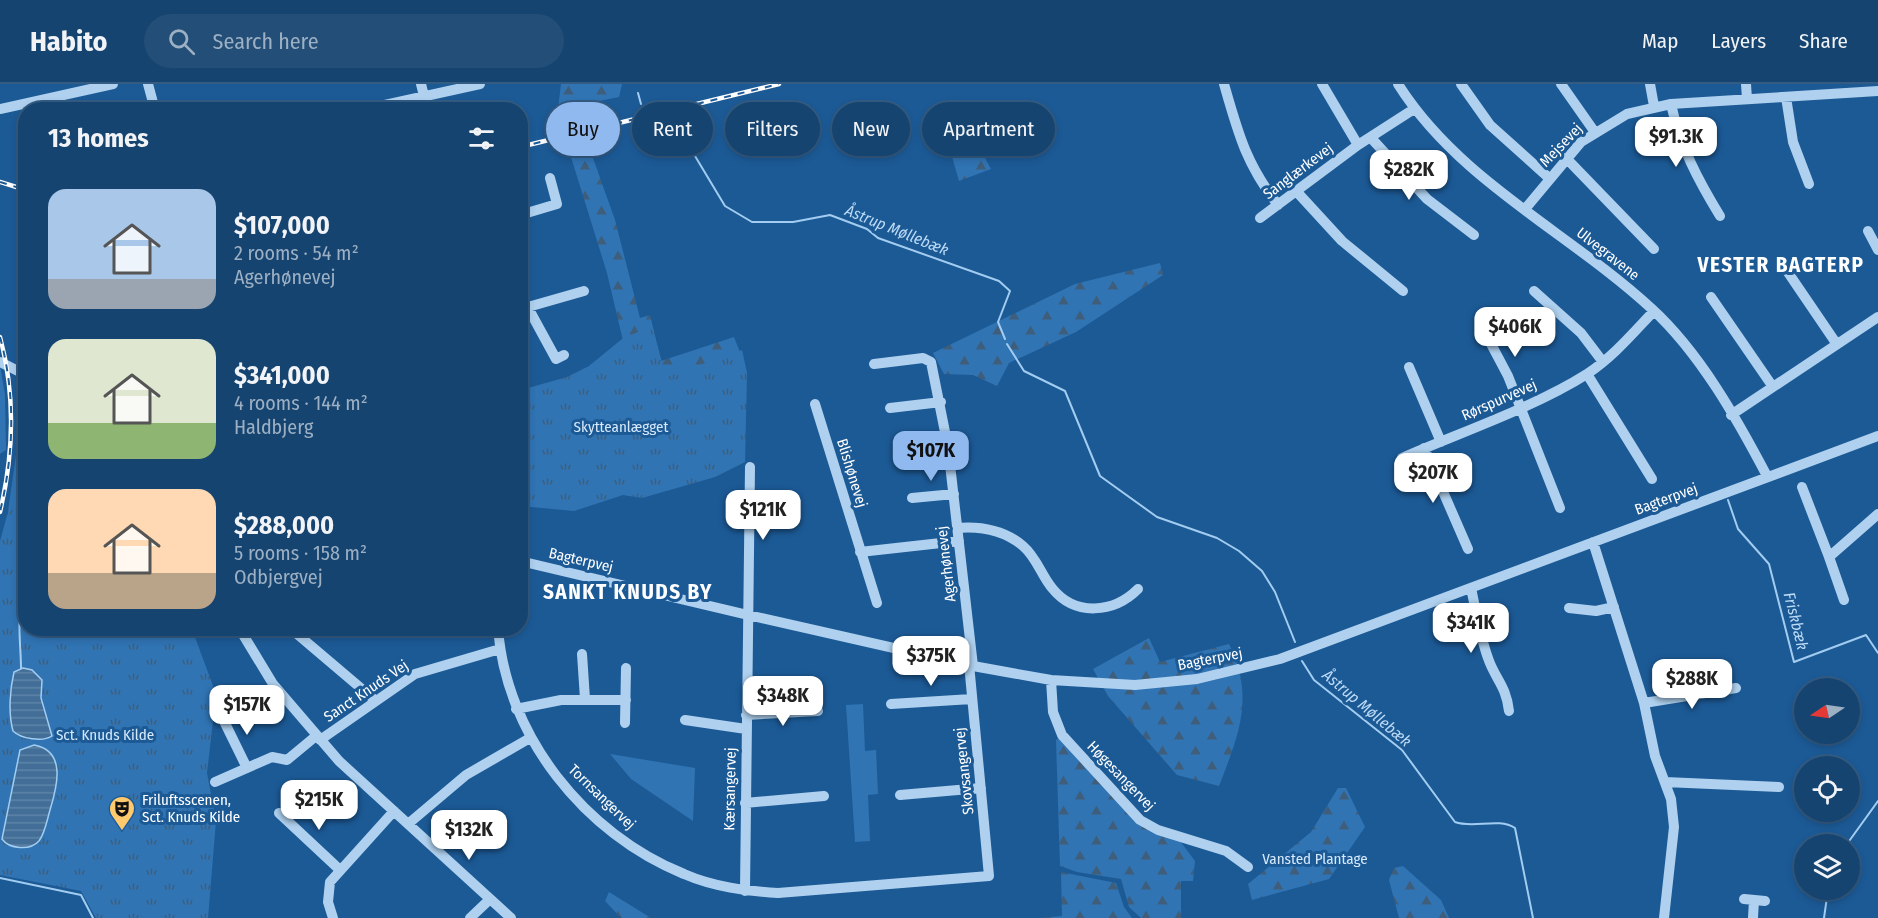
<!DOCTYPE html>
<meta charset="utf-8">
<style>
:root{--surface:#154470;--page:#224e78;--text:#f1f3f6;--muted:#9db0c3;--line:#345c83;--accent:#90b9f0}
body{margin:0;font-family:"Fira Sans Condensed",sans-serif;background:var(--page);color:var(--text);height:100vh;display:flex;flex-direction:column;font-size:22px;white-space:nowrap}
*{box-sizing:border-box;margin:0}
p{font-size:20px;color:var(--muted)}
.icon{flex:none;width:33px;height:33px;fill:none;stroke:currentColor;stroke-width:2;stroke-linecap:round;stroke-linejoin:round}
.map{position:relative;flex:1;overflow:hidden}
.details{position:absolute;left:18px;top:18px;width:510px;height:534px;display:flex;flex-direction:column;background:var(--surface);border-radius:24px;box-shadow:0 3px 9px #0003,0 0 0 2px var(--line)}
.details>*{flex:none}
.top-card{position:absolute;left:546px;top:18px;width:570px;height:54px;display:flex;gap:12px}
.needle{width:39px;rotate:257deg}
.buttons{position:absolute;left:1794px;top:594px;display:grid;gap:12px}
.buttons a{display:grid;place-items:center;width:66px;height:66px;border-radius:50%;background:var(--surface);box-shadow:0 3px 9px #0003,0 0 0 2px var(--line);font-size:30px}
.price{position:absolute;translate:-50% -51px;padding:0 14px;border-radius:12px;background:#fff;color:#222;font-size:20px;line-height:39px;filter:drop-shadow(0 2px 3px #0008)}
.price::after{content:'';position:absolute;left:50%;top:36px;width:18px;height:14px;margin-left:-9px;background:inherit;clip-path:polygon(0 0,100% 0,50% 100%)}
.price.current{background:var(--accent);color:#111}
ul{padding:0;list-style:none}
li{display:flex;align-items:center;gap:18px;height:150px;padding:0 30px}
li span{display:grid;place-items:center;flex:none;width:168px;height:120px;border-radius:18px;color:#555}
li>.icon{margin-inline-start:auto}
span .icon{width:72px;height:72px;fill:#fffc;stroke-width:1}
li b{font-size:26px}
h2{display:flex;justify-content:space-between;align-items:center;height:72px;padding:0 30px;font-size:26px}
.pill{padding:0 21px;border-radius:27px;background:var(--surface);box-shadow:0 3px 9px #0003,0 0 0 2px var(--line);font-size:21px;line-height:54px}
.pill.current{background:var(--accent);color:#111}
header{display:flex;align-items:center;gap:36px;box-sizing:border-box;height:84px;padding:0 30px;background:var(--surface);border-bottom:2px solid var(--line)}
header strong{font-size:28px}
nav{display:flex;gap:33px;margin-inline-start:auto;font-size:21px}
.search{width:420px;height:54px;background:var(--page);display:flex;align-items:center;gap:15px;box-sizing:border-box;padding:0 21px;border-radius:33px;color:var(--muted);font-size:22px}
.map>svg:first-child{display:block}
.grass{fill:#3074b4}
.forest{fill:url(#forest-firs)}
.park{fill:url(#park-tufts)}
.water{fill:url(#water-rules);stroke:#a2cdf1;stroke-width:1.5}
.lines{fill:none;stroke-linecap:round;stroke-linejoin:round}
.stream{stroke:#a2cdf1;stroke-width:2}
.minor{stroke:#afd1ef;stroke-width:10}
.rail-casing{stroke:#fff;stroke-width:4.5}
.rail{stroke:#1c5a96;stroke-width:2;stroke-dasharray:7;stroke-linecap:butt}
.labels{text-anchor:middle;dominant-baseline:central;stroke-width:6;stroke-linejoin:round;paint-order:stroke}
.street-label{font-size:15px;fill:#fff;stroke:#1c5a96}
.park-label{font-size:15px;fill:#d6e9fb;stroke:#1c5a96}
.poi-label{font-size:15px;fill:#fff;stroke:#1c5a96;text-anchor:start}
.water-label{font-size:16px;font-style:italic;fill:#bcdbf6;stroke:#1c5a96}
.district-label{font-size:21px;font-weight:bold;letter-spacing:1.5px;fill:#fff;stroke:#1c5a96}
</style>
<header>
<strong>Habito</strong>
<div class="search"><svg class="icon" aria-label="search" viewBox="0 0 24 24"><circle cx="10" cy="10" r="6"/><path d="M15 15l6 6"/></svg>Search here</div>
<nav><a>Map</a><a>Layers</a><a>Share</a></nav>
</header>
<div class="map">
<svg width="1878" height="834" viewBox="0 0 1878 834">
<defs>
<pattern id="forest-firs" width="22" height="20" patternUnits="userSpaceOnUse" patternTransform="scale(1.5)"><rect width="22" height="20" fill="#3074b4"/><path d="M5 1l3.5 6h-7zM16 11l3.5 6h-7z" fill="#3f5e7b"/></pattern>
<pattern id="park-tufts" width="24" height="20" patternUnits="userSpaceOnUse" patternTransform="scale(1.5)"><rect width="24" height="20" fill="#3074b4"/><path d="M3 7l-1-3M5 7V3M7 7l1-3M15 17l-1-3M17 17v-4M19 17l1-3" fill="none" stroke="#3f5e7b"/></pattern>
<pattern id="water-rules" width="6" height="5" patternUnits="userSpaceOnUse" patternTransform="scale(1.5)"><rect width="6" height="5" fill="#426e98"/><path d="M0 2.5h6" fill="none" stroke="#5e84a7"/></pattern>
</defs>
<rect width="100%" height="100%" fill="#1c5a96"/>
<path class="grass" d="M0 281 5 311 6 366 0 370Z
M863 620 865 667 876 666 878 710 868 711 870 757 855 758 846 621Z
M610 670 695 684 693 737 631 695Z"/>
<path class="forest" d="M561 0H622L619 13 558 25Z
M567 60H588L615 136 640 234 650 231 661 277 734 253 741 271 639 324 607 189Z
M970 62 980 65 991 85 959 97 951 69 956 64Z
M1160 179 1163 191 1076 248 1009 279 997 302 973 291 944 290 933 269 1075 200Z
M1149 554 1160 578 1229 560C1255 613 1239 650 1219 702L1177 691 1108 612 1093 585Z
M1060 653 1136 737 1180 757 1195 777 1193 797H1181V834H1141L1129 823 1121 795 1077 788 1060 782 1056 656Z
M1338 704H1346L1365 743 1329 795 1252 816 1248 800 1311 748Z
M1403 782 1441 816 1449 834H1399L1389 796 1394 784Z
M1061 788 1116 799 1124 823 1132 834H1040L1062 832Z
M609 808 651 834H621L605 817Z"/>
<path class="park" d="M652 242 666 293 742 266 747 289 745 378 715 393 642 414 623 411 574 427 521 422V306L567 293 589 282 622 255Z
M20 342 26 345V544L192 545 216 610 207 689 216 737 208 834H96L81 807 0 791V457L8 428Z"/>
<path class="water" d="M23 584 32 586 42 596 41 614 52 652C43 658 21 655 13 647 8 629 10 605 14 588Z
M34 661C67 667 57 703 50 726 47 736 45 749 39 757 30 767 9 765 2 755L20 666Z"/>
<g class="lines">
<path class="stream" d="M638 9 641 20
M649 52 661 61 692 67 725 122 752 138H793L830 131 867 145 878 154 999 197 1010 207 998 238 1005 255
M1007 260 1024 287 1065 307 1100 392 1157 433 1217 454 1239 467 1262 487 1275 508 1295 558
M1728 416 1738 445 1769 480 1794 578 1866 551 1878 569
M1302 577 1314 596 1402 666 1455 738C1474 745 1498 733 1515 744L1533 834
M21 584C21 559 15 526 26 503
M1847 760 1878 717
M0 794 81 811 93 834
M1824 834 1828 806"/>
<path class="minor" d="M148 0 155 26
M421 0 424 12
M1224 0C1238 49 1246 80 1278 121
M1322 0 1358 61
M1398 0C1459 97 1570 149 1652 225 1700 269 1737 335 1767 392
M1461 0 1490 41 1549 94
M1561 0 1594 47
M1650 0 1654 22
M1746 0 1747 15
M1786 13 1793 58 1809 100
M1671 20C1680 62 1698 96 1720 132
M0 25 113 0
M362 26 480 0
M1372 55 1427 115 1474 151
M1566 74 1654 165
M1297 108 1342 157 1403 207
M1525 125 1581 58 1627 30 1671 20 1878 7
M520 131 557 120 550 94
M1260 134 1358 61 1414 25
M1868 147 1878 166
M1785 184 1836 259
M1534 207 1581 249 1603 278
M520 209 556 275 564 271
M1711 213 1773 303
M528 223 584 207
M1481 241 1508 292 1560 424
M0 278 26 291
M874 280 923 274 931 278 948 363 973 582
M1409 283 1441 358
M1587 290 1652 395
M815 320 877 519
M890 324 941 318
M1731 331 1878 233
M1424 364 1468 465
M905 369 948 363
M1402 374C1461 348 1533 324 1587 290 1613 273 1633 249 1654 227
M1802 403 1829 473
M912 414 954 410
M957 444C981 442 1004 446 1023 462 1037 474 1041 491 1052 504 1075 533 1114 529 1138 505
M1593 458 1644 619 1655 672 1671 715 1674 743 1664 834
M860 468 959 457
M520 477 748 531 973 582 1051 596 1135 601 1197 595 1280 575 1878 352
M1471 504C1476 527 1480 552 1488 574 1495 595 1506 601 1509 627
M1844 516 1829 473 1878 430
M1569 524 1596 527 1614 523
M239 544 273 600 339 677 511 834
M290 544 376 617
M498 544C506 652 585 750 684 790 714 803 746 807 778 809L989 792 969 580
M582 570 585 615
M1051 596 1053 628 1062 651 1140 736 1158 746 1226 767 1248 783
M1644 619 1736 604
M891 620 972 615
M516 625 561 616H626
M746 631 818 627
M222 633 247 684
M685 636 746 645
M625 639 626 584
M320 656 415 590 500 565
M215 698 272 673 287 676 316 652
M1665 698 1779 703
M900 711 981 704
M745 719 824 712
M279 729 340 786
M408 740 466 691 530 654
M745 807 750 383
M1744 815 1765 817
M333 834 328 818 330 798 394 727
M470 834 490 815
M1753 834 1754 816"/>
<defs>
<path id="rail" d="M520 63 779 0
M0 98 26 106
M0 253C16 312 14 369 0 428"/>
</defs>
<use href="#rail" class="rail-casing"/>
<use href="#rail" class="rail"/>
</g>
<defs>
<symbol id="theatre-pin" viewBox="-11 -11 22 30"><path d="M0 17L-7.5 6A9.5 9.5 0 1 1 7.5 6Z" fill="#ffca6e" stroke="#1c5a96"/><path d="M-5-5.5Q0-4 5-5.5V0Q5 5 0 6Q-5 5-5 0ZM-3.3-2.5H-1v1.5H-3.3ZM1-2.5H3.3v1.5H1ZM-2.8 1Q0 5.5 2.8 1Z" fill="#111"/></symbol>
</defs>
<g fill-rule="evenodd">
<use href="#theatre-pin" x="107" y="710" width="30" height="40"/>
</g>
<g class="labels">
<g class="street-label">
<text transform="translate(1561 61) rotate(-46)">Mejsevej</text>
<text transform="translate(1298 87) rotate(-37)">Sanglærkevej</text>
<text transform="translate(1608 170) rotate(38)">Ulvegravene</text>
<text transform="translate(1499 316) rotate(-24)">Rørspurvevej</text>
<text transform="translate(852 389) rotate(73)">Blishønevej</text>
<text transform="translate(1666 415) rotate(-20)">Bagterpvej</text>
<text transform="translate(581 476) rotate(13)">Bagterpvej</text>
<text transform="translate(946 480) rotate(-97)">Agerhønevej</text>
<text transform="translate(1210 575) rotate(-11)">Bagterpvej</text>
<text transform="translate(366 607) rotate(-34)">Sanct Knuds Vej</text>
<text transform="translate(964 687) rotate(-96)">Skovsangervej</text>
<text transform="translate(1121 692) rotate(46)">Høgesangervej</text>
<text transform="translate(730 705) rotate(-89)">Kærsangervej</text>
<text transform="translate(602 713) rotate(44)">Tornsangervej</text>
</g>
<g class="park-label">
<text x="621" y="343">Skytteanlægget</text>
<text x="105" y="651">Sct. Knuds Kilde</text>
<text x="1315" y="775">Vansted Plantage</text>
</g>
<g class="poi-label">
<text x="142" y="716">Friluftsscenen,<tspan x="142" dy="17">Sct. Knuds Kilde</tspan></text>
</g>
<g class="water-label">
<text transform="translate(897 146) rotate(22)">Åstrup Møllebæk</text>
<text transform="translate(1796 537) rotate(76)">Friskbæk</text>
<text transform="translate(1367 624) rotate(40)">Åstrup Møllebæk</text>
</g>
<g class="district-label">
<text x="1781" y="181">VESTER BAGTERP</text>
<text x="628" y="508">SANKT KNUDS BY</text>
</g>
</g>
</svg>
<div class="buttons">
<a><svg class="needle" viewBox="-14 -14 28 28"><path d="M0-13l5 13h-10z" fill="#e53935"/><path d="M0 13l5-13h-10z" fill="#9db0c3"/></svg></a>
<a><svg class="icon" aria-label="locate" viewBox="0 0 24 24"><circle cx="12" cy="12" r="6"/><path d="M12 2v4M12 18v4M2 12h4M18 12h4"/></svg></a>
<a><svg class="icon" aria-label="layers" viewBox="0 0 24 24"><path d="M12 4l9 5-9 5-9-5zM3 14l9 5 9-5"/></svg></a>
</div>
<b class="price" style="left:1676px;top:84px">$91.3K</b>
<b class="price" style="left:1409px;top:117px">$282K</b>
<b class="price" style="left:1515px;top:274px">$406K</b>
<b class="price current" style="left:931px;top:398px">$107K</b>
<b class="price" style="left:1433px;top:420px">$207K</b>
<b class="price" style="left:763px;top:457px">$121K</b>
<b class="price" style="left:1471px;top:570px">$341K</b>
<b class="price" style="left:931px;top:603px">$375K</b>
<b class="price" style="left:1692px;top:626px">$288K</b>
<b class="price" style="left:783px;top:643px">$348K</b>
<b class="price" style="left:247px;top:652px">$157K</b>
<b class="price" style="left:319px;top:747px">$215K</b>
<b class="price" style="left:469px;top:777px">$132K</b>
<div class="top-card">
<a class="pill current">Buy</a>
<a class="pill">Rent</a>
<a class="pill">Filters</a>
<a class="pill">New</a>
<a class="pill">Apartment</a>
</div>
<section class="details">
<h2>13 homes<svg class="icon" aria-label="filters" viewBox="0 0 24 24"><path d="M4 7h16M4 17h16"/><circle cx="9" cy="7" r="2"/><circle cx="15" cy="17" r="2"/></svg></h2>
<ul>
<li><span style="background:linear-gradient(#a9c7e8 75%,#9aa5b1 0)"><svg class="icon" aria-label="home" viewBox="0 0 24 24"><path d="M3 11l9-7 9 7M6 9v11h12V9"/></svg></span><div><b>$107,000</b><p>2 rooms · 54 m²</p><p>Agerhønevej</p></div></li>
<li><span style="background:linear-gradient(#dfe7d0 70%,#8fb573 0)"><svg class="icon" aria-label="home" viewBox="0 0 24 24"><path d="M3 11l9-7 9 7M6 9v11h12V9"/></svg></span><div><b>$341,000</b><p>4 rooms · 144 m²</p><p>Haldbjerg</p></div></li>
<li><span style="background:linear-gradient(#ffd9b3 70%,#b9a48a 0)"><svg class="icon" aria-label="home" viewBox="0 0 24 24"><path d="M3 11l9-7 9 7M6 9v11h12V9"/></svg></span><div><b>$288,000</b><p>5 rooms · 158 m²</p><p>Odbjergvej</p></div></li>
</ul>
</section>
</div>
